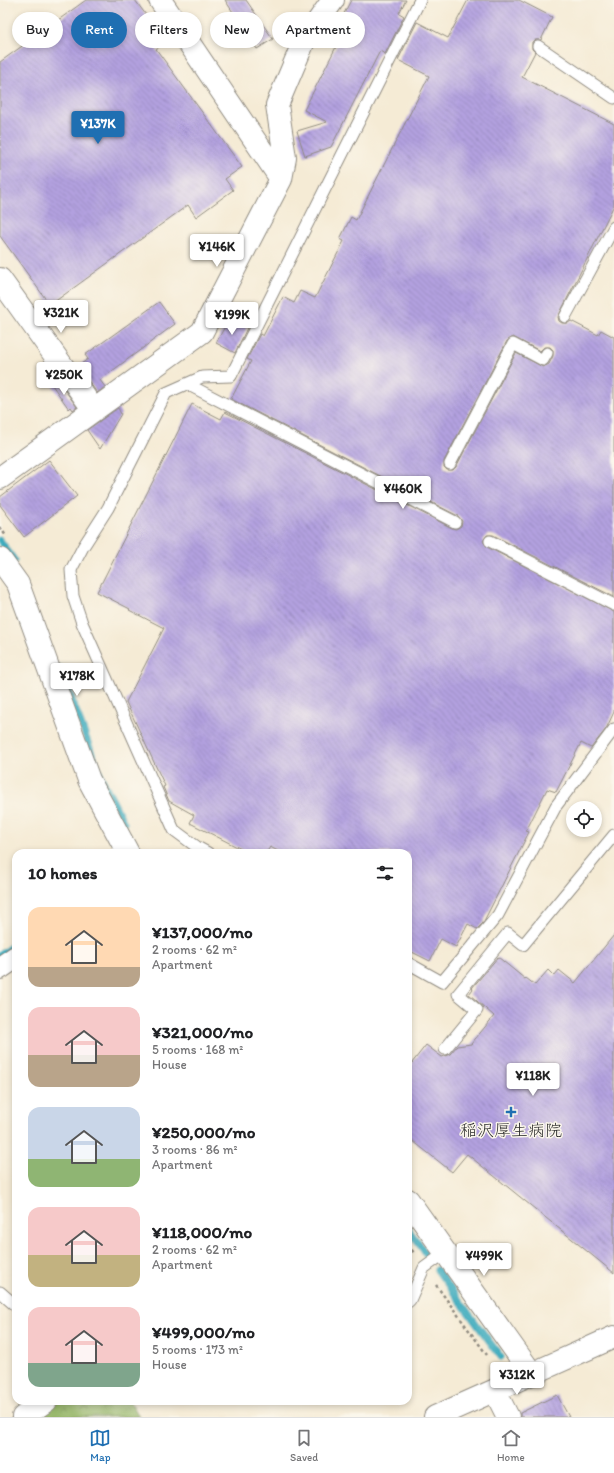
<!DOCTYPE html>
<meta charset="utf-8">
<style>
:root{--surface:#fff;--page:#f2f2f2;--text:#202124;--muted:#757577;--line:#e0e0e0;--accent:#1f6fb2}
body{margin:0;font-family:Itim,"Klee One",sans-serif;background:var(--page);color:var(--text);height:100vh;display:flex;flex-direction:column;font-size:15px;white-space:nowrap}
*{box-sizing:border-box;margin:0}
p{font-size:13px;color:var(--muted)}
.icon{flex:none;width:22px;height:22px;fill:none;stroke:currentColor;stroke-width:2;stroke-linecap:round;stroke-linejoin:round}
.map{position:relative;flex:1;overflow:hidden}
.side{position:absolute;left:12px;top:849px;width:400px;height:556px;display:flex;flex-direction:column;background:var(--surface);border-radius:12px;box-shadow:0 2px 6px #0003}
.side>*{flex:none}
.hud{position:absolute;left:12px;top:12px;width:400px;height:36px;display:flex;gap:8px}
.controls{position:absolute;left:566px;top:801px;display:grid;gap:8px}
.controls a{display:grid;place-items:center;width:36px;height:36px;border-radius:50%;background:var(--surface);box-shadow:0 2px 6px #0003;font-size:20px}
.price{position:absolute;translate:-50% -34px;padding:0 9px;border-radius:4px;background:#fff;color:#222;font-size:13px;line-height:26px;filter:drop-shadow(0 1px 2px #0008)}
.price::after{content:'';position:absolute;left:50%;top:24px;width:12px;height:9px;margin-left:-6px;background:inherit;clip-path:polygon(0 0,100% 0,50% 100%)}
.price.on{background:var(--accent);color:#fff}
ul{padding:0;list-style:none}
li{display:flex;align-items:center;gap:12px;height:100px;padding:0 16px}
li span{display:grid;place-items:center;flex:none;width:112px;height:80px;border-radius:12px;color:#555}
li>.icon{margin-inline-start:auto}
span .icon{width:48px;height:48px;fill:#fffc;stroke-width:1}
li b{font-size:17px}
h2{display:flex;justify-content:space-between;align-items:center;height:48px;padding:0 16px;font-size:17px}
.chip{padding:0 14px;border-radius:18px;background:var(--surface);box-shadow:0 2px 6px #0003;font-size:14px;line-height:36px}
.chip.on{background:var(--accent);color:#fff}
.tab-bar{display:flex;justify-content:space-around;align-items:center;height:56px;border-top:1px solid var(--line);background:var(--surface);font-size:11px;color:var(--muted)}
.tab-bar a{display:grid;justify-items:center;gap:2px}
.tab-bar .on{color:var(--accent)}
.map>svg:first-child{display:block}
.forest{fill:url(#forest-crowns);stroke:#61714b}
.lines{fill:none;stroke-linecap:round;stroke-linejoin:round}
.stream{stroke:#3eabbd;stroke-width:7}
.building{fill:url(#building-back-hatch);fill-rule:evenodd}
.lane-casing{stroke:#908b80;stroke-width:13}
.street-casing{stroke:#908b80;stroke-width:24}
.path{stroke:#908b80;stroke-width:2.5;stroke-dasharray:3 3;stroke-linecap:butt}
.lane{stroke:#fff;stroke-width:11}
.street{stroke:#fff;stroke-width:22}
.poi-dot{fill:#1f6fb2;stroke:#fbf7ec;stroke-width:1.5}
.labels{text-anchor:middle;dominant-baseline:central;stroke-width:3;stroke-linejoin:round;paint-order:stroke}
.poi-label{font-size:17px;fill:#2b2b2b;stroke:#fbf7ec}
</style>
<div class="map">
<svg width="614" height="1417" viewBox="0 0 614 1417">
<defs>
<pattern id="forest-crowns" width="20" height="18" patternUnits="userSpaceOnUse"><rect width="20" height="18" fill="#97b76b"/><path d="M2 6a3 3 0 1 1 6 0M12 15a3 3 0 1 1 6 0" fill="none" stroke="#7b9558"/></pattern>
<pattern id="building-back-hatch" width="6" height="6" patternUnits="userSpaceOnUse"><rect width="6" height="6" fill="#b3a1e0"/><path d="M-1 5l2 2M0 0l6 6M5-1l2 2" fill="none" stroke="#9283b6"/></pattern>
</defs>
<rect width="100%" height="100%" fill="#fbf7ec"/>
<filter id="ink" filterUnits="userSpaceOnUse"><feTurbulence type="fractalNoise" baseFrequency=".025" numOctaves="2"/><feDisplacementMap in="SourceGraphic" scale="8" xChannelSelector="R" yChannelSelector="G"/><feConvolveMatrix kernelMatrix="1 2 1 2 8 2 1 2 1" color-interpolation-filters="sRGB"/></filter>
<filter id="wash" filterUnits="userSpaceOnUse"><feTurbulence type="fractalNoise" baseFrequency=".012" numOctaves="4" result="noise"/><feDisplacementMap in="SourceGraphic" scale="16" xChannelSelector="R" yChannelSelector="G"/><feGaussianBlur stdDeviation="0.9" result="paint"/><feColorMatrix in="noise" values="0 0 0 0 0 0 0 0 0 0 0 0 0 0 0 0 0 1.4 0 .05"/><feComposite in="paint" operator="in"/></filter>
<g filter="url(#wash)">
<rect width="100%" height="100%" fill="#f5ebd5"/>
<path class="forest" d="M59 1401H129L140 1417H37Z"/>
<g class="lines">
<path class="stream" d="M0 540 14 560
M60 668 101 777 124 823
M0 955 16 943
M408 1229 427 1255
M437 1270 501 1357"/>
</g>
<g id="blocks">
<path class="building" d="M86 0H135L166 42 156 49 242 167 225 179 233 190 196 217 188 205 50 305 0 236V62Z
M225 0H246L273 39 257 49Z
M351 0H406L399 13 404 16 385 54 380 51 331 147 305 156 297 131 327 122 304 110 339 41 332 37Z
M468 0H519L552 17 541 40H535L532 42V49L535 52 522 77 614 124V205L558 317 559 321 562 323H568L571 321 598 335 601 330 614 337V597L493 535H487L483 541 487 547 614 612V712L606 729 591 748 581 743 556 792 547 789 526 831 529 832 483 923 477 929 468 924 456 947 441 939 430 961 408 950V853H282L270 847 266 853H249L190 823 194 815 169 801 163 787 165 786 126 702 164 628 129 610 130 609 97 592 192 404 221 419 225 412 452 528 456 529 461 526 462 521 458 516 231 399 251 361 247 359 260 334 263 336 283 297 294 303 300 291 315 298 344 241 340 239 351 217 356 220 429 76 398 60 417 22 448 38ZM513 337 540 351 544 347H550L553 350V356L549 364 543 367 516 353 456 467 453 470H447L444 467V461L507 341Z
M159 302 175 324 100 380 105 387 97 393 78 366 88 359 85 355Z
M229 319 247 328 235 353 216 343Z
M58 381 77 407 73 410 71 407 69 409 52 385Z
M118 408 121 414 100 449 87 430Z
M49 460 77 496 24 537 0 505V497Z
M614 935V1273L467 1154 452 1172 408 1137V1068L426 1045 442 1057 450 1054 457 1046 471 1044 494 1016 469 994 473 989 472 988 498 957 525 979 526 978 535 985 548 970 554 976 559 970 575 983Z
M557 1395 569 1417H520V1413Z"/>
</g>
</g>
<g filter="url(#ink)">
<use href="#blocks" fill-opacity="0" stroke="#908b80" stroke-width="1"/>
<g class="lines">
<defs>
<path id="lane" d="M538 46 614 98
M565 317 614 227
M187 384 455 522
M450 464 513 344 543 360 547 353
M490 541 614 605
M208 853 197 847 174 830 82 623 73 596 71 570 83 547 108 508 166 393 202 377 231 376 420 0
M408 963 442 982 498 915 556 806 614 729
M445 1049 477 1010 458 994 508 933 523 945 614 835
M0 1292 16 1306
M408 1302 410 1300 424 1268 446 1252"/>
<path id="street" d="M160 0 281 179
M0 279 94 410
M0 478 202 332 281 179 285 158 277 105 304 41 333 0
M0 559 18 584 89 780 128 853
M0 968 16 957
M408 1200 532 1374
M495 1391 508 1417
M23 1417 46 1401
M435 1417 614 1337"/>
</defs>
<use href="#lane" class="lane-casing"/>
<use href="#street" class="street-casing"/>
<path class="path" d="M0 527 6 536
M408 1245 414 1253
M436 1285 487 1355"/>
<use href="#lane" class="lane"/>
<use href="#street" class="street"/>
</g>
</g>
<path class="poi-dot" d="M509 1106h4v4h4v4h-4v4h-4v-4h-4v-4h4z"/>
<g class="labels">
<g class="poi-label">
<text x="511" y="1130">稲沢厚生病院</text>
</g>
</g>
</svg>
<div class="controls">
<a><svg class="icon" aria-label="locate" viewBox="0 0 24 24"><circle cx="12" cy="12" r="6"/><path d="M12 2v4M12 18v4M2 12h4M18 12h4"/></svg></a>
</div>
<b class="price on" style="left:98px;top:145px">¥137K</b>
<b class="price" style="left:217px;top:268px">¥146K</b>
<b class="price" style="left:61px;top:334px">¥321K</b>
<b class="price" style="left:232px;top:336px">¥199K</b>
<b class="price" style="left:64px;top:396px">¥250K</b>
<b class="price" style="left:403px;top:510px">¥460K</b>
<b class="price" style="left:77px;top:697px">¥178K</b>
<b class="price" style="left:533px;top:1097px">¥118K</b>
<b class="price" style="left:484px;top:1277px">¥499K</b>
<b class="price" style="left:517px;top:1396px">¥312K</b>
<div class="hud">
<a class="chip">Buy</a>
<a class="chip on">Rent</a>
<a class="chip">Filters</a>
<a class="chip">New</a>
<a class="chip">Apartment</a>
</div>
<section class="side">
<h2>10 homes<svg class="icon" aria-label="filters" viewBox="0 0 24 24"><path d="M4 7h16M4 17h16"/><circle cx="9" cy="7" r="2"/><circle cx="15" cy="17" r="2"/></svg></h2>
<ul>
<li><span style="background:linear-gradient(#ffd9b3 75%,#b9a48a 0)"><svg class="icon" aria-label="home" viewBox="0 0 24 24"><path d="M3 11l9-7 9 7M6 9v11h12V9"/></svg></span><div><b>¥137,000/mo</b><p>2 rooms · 62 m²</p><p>Apartment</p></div></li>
<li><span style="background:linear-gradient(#f6c9c9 60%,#b9a48a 0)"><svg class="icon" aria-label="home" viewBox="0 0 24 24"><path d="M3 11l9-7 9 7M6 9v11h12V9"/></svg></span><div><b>¥321,000/mo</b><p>5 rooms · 168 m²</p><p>House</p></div></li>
<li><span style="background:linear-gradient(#c9d6e8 65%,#8fb573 0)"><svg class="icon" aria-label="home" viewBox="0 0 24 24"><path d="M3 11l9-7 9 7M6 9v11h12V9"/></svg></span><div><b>¥250,000/mo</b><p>3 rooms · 86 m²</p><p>Apartment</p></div></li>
<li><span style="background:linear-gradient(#f6c9c9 60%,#c2b280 0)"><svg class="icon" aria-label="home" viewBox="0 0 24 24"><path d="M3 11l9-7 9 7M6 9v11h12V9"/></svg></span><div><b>¥118,000/mo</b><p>2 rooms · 62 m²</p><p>Apartment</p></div></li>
<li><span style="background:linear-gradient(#f6c9c9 70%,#7fa58c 0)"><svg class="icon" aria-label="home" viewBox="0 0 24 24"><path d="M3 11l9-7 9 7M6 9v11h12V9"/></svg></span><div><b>¥499,000/mo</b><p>5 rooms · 173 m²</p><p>House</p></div></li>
</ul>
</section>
</div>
<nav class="tab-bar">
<a class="on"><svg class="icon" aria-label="map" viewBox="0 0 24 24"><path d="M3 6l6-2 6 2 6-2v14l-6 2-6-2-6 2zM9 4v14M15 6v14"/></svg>Map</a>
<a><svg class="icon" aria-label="saved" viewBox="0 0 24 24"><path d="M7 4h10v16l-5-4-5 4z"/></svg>Saved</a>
<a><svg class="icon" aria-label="home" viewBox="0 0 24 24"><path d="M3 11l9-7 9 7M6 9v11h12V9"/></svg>Home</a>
</nav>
